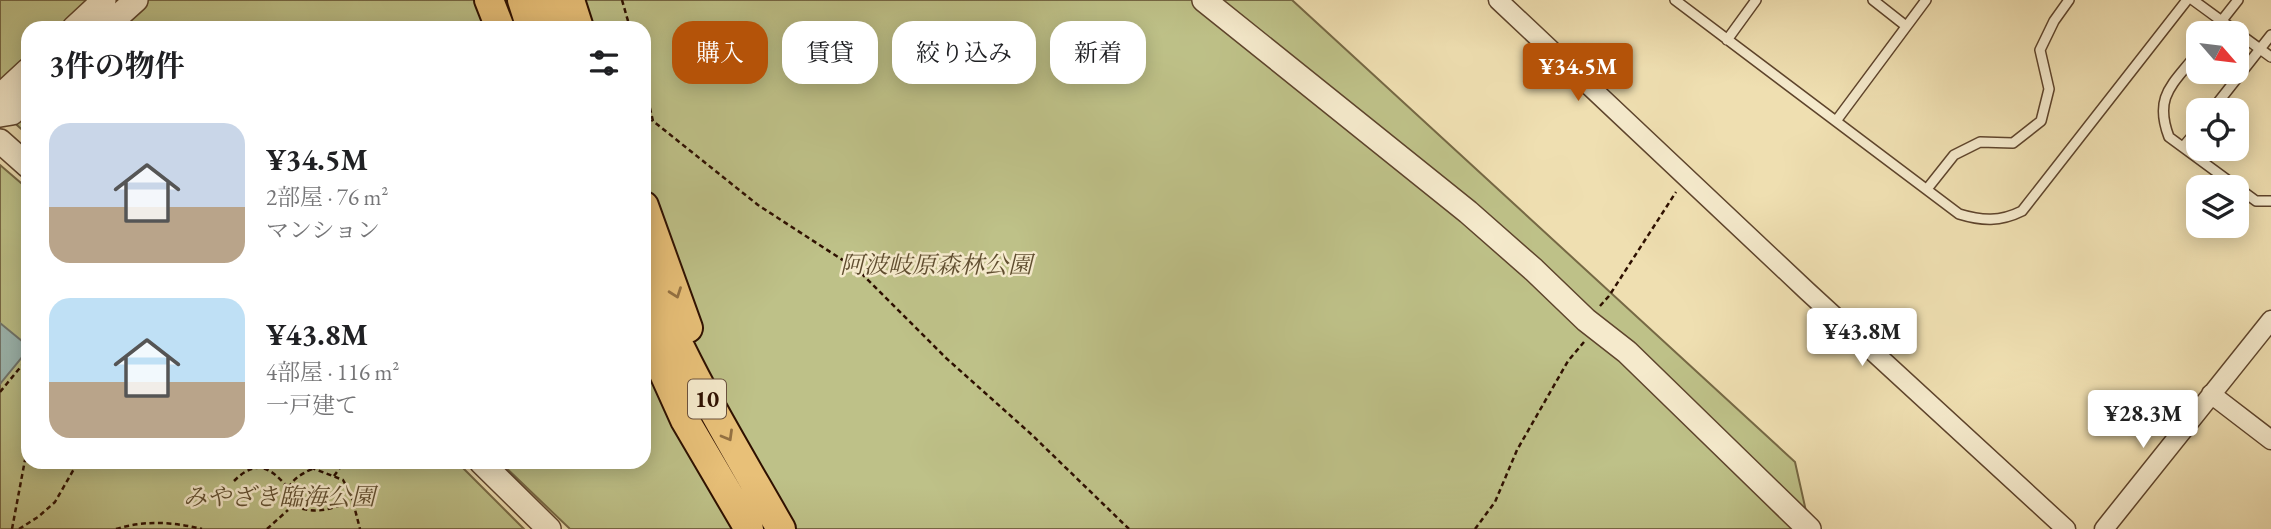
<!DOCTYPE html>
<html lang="ja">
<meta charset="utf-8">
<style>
:root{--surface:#fff;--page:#f2f2f2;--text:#202124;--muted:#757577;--accent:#b45309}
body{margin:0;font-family:"EB Garamond","Noto Serif JP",serif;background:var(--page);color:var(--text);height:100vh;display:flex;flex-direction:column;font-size:26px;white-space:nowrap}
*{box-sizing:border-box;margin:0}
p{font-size:23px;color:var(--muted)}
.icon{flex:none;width:38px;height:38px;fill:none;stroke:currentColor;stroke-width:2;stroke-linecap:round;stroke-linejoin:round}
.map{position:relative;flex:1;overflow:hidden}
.side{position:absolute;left:21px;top:21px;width:630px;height:448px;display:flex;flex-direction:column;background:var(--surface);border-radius:21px;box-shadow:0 4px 18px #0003}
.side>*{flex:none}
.top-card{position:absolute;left:672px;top:21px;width:665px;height:63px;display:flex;gap:14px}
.needle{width:46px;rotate:118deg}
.buttons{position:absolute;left:2186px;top:21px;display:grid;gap:14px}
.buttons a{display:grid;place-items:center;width:63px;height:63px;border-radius:14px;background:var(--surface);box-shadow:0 4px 18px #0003;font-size:35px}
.price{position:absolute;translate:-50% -60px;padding:0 16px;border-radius:7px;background:#fff;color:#222;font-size:23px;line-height:46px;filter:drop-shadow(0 2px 4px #0008)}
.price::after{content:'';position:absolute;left:50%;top:42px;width:21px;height:16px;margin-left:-10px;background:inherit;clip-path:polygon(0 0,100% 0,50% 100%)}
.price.current{background:var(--accent);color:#fff}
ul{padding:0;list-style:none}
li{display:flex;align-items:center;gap:21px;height:175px;padding:0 28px}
li span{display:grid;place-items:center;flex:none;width:196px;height:140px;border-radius:21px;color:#555}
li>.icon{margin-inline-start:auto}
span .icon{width:84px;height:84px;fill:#fffc;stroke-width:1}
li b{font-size:30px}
h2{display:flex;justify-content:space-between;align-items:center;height:84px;padding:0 28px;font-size:30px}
.chip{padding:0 24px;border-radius:21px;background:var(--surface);box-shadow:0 4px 18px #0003;font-size:24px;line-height:63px}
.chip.current{background:var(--accent);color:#fff}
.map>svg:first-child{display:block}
.green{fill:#bec188;stroke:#766844;stroke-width:2}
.water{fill:#9dbab5;stroke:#71766d;stroke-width:2}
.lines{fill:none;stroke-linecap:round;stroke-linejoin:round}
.service-casing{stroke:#5e442c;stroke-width:12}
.minor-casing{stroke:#5e442c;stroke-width:21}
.tertiary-casing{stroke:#5e442c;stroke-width:26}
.primary-casing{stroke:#2e1000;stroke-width:32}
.path{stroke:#2e1000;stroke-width:2.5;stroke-dasharray:5 3.5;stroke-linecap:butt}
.service{stroke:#f5eacc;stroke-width:9}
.minor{stroke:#f5eacc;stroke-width:18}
.tertiary{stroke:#f5eacc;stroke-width:23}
.primary{stroke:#e8c078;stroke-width:28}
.oneway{stroke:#947142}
.labels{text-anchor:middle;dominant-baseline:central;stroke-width:5;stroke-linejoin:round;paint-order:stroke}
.shield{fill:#f5eacc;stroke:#6a513d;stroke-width:2}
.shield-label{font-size:23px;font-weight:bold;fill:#2e1000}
.park-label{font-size:24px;font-style:italic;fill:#604e30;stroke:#f5eacc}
</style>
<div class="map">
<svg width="2271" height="529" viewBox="0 0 2271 529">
<rect width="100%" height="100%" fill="#efdfb1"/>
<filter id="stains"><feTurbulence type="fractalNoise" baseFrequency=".00286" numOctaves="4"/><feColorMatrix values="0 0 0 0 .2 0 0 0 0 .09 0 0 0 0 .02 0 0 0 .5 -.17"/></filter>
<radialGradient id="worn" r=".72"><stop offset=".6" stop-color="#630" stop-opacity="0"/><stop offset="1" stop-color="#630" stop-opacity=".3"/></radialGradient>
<path class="green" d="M0 0H1292L1795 462 1810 529H570L500 462H644V28H28V135L0 110Z
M0 165 28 189V462H457L524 529H0Z"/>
<path class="water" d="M0 323 28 346V350L0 384Z"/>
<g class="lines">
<defs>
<path id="service" d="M1675 0 1959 214C1982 221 2000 222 2022 211L2187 0
M1873 0 1906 26
M2193 0 2271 57
M2212 33 2238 0
M1727 40 1756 0
M2198 52C2174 84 2153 95 2169 137L2256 201H2271
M2212 110 2271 35
M1836 121 1926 0
M2183 147 2198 129
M1927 189 1954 155 1980 142 2013 143 2041 121 2049 89 2040 50 2054 21 2069 0"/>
<path id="minor" d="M1498 0 1807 291 2066 529
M2211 394 2271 440
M2104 529 2271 320"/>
<path id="tertiary" d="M1204 0 1468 212 1534 270 1586 320 1627 352 1809 529
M74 28 104 0
M105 28 136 0
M0 96 28 70
M0 115 12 113 28 98
M0 141 28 166
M481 462 549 529"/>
<path id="primary" d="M489 0 500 28
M522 0 531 28
M549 0 558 28
M570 0 579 28
M644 206 688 328
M644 265C679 358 732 443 781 529
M644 329 685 420 749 529"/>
</defs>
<use href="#service" class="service-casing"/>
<use href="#minor" class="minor-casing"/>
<use href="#tertiary" class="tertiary-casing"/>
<use href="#primary" class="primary-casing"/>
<path class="path" d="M622 0 630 28
M644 83 653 121 758 205 858 270 946 358 1031 434 1129 529
M644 115 653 121
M1600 306 1609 296 1676 192
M0 392 28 358
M305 462 307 466 343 480 351 494 360 529
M312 469C258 493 302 529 353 499
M334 476 344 462
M234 481C258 457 272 469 290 490
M12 529 28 444
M19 529 38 517 55 502 78 462
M116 529C145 520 174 522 202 529
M267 529 288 510
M1475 529 1495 502 1517 450 1568 361 1584 342"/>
<use href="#service" class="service"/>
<use href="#minor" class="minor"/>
<use href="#tertiary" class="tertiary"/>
<use href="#primary" class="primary"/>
</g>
<defs><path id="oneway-chevron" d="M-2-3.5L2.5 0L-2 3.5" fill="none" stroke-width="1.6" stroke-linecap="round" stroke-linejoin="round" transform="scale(1.75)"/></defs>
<g class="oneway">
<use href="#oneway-chevron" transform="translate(676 293) rotate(70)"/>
<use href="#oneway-chevron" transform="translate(728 436) rotate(60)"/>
</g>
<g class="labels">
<rect class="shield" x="688" y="379.5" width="38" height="39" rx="5"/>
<g class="shield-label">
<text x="707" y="399">10</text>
</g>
<g class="park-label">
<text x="936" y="264">阿波岐原森林公園</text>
<text x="279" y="496">みやざき臨海公園</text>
</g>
</g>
<rect width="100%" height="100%" filter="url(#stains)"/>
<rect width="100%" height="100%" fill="url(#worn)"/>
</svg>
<div class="buttons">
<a><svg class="needle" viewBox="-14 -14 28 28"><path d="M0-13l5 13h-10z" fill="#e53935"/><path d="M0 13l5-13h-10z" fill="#757577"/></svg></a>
<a><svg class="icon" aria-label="locate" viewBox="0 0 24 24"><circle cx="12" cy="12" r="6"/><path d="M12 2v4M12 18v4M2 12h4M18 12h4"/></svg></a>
<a><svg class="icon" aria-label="layers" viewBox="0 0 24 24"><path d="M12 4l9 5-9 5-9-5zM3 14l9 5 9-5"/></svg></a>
</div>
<b class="price current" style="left:1578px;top:103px">¥34.5M</b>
<b class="price" style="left:1862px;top:368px">¥43.8M</b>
<b class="price" style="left:2143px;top:450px">¥28.3M</b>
<div class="top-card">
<a class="chip current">購入</a>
<a class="chip">賃貸</a>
<a class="chip">絞り込み</a>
<a class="chip">新着</a>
</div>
<section class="side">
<h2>3件の物件<svg class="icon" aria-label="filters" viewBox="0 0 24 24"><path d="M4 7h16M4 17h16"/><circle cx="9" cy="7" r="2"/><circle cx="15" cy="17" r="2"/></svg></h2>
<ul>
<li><span style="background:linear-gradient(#c9d6e8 60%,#b9a48a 0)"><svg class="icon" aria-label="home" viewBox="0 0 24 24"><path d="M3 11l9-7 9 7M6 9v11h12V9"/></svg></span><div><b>¥34.5M</b><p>2部屋 · 76 m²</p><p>マンション</p></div></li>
<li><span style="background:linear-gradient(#bfe0f5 60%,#b9a48a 0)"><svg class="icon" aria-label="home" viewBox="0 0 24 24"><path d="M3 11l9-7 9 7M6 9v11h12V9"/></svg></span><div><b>¥43.8M</b><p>4部屋 · 116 m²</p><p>一戸建て</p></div></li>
</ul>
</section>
</div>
